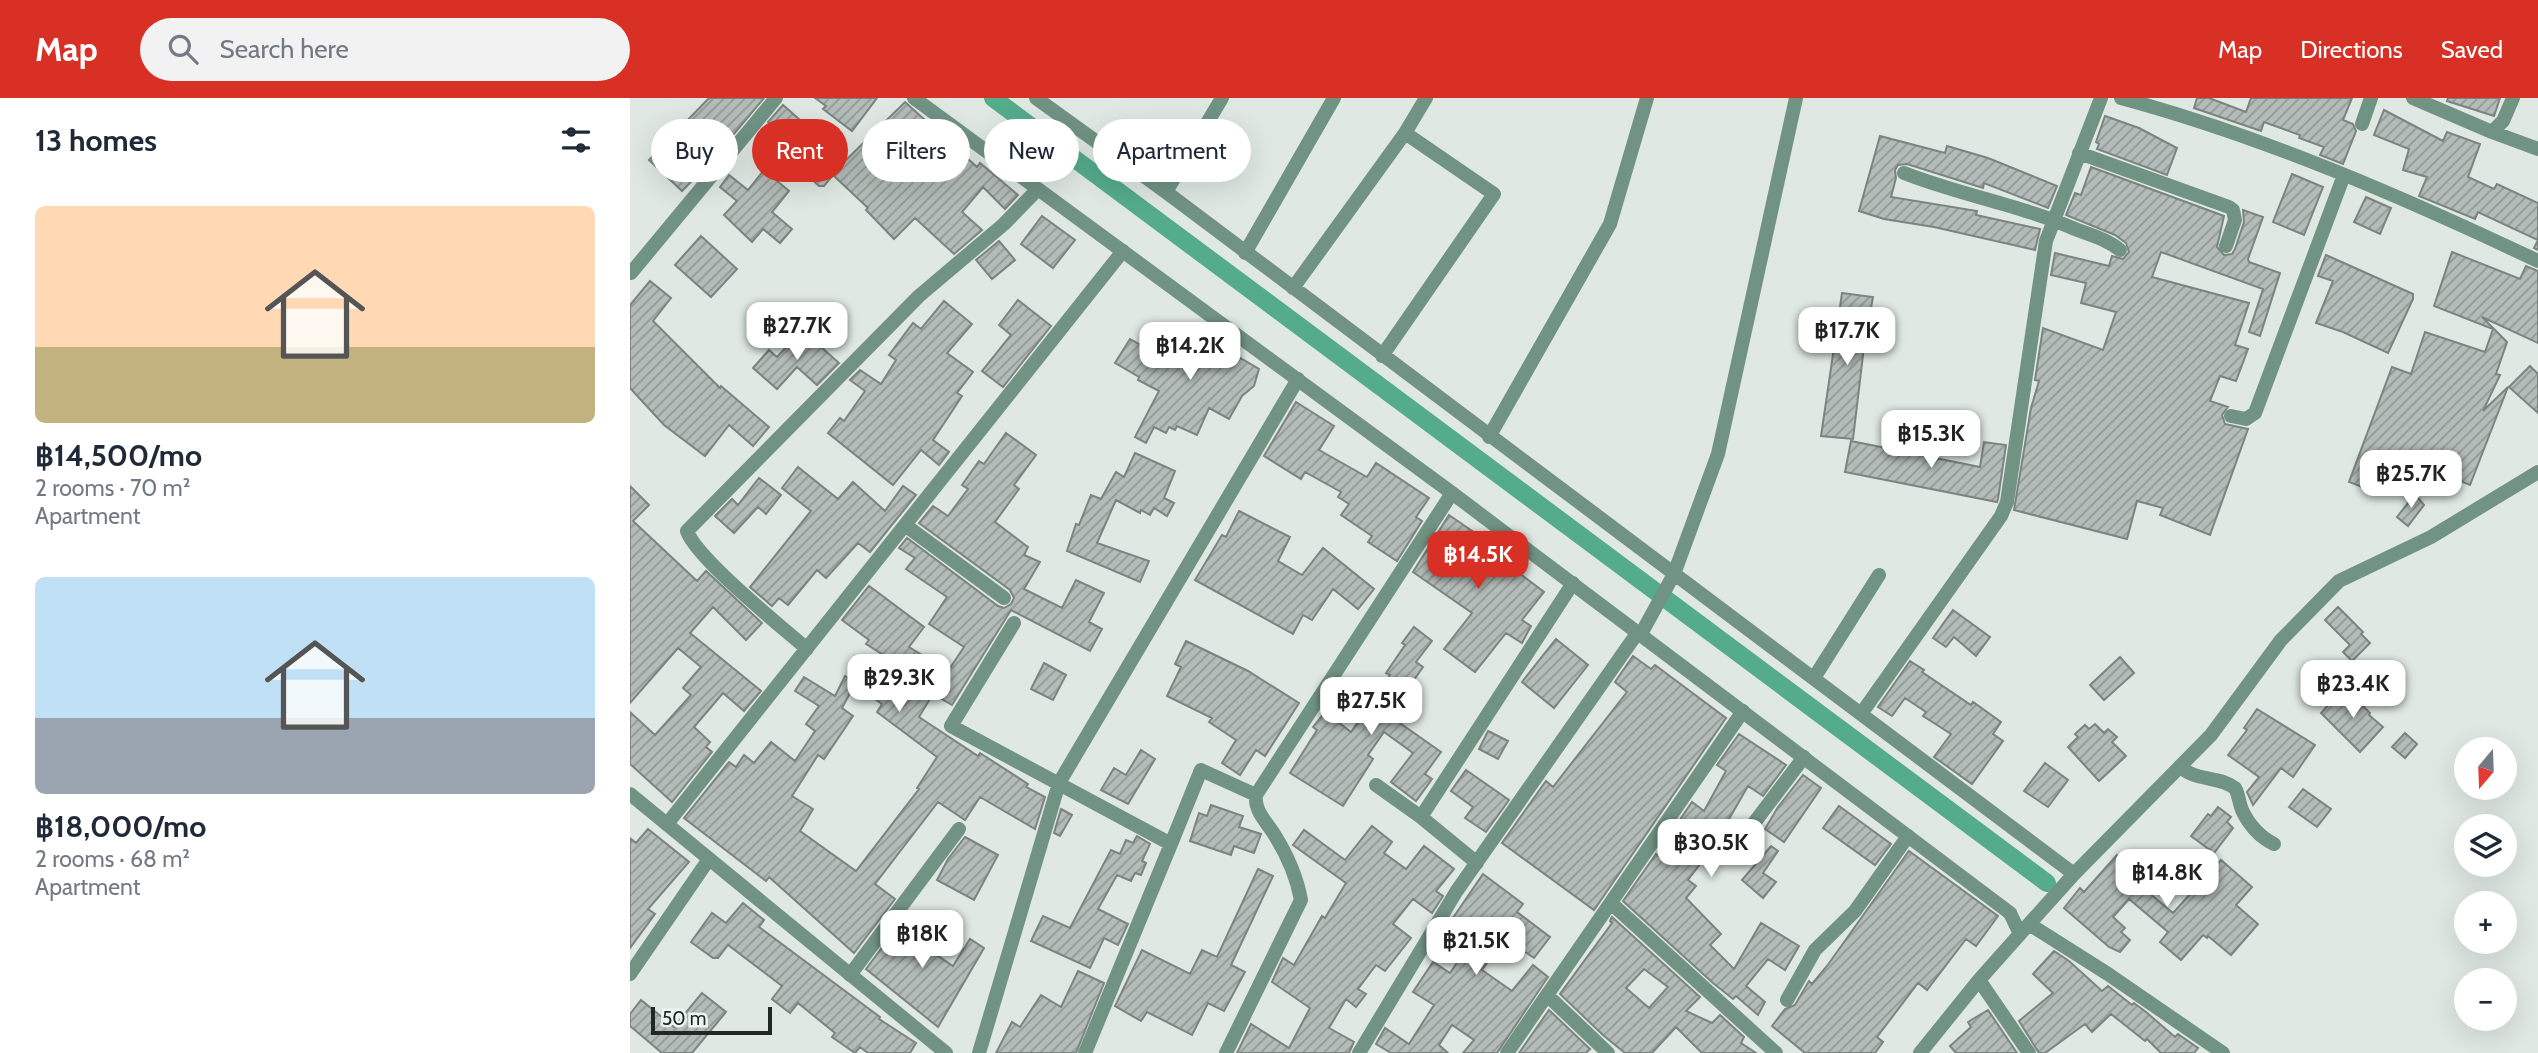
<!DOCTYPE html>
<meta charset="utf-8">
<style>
:root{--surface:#fff;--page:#f2f2f3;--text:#1f2937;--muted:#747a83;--accent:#d93025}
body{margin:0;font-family:Cabin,sans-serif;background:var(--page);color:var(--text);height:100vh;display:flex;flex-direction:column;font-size:26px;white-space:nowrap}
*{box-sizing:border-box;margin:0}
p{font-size:23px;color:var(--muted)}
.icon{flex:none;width:38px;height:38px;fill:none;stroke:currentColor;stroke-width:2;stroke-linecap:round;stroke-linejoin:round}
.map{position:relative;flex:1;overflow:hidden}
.panel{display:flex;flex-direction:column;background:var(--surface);width:630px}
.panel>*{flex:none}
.banner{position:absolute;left:21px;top:21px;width:665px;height:63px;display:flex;gap:14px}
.needle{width:46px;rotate:199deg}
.controls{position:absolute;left:1824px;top:639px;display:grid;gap:14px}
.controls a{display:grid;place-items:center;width:63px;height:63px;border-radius:50%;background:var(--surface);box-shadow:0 7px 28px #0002;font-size:35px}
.scale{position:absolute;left:21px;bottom:18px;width:121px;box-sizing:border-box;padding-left:7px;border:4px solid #232725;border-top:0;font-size:19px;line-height:24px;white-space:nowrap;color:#232725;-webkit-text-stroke:5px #ecf5f1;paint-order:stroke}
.price{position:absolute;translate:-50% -60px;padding:0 16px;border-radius:14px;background:#fff;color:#222;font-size:23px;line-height:46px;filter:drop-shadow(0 2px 4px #0008)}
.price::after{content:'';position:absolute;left:50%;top:42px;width:21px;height:16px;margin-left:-10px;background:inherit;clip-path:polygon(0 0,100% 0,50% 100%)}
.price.active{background:var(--accent);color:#fff}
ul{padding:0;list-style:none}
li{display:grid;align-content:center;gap:14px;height:371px;padding:0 35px}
li span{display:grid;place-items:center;height:217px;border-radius:10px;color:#555}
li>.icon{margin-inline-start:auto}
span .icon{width:126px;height:126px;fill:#fffc;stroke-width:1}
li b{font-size:30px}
h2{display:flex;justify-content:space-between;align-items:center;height:84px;padding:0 35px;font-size:30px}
.tag{padding:0 24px;border-radius:32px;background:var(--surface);box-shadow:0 7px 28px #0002;font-size:24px;line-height:63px}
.tag.active{background:var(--accent);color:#fff}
header{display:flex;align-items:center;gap:42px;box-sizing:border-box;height:98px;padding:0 35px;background:var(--accent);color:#fff}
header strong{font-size:33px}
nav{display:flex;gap:38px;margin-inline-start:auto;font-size:24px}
.search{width:490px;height:63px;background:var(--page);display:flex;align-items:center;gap:18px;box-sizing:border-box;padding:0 24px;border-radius:38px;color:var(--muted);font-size:26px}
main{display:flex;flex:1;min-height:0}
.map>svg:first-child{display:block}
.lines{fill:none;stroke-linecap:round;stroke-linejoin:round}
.canal{stroke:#55ac8a;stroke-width:18}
.building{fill:url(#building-hatch);stroke:#7b8480;stroke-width:2;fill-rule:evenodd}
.minor{stroke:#719384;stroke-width:14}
.tertiary{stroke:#719384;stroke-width:14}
</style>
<header>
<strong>Map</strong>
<div class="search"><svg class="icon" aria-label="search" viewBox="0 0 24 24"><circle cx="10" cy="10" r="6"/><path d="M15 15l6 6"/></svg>Search here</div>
<nav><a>Map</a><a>Directions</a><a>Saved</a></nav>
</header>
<main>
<section class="panel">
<h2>13 homes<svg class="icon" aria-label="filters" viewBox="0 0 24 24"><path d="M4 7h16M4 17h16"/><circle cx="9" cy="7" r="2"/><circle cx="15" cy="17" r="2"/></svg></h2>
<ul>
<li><span style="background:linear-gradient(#ffd9b3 65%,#c2b280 0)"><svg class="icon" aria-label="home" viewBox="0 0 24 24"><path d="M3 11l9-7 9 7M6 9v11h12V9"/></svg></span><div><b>฿14,500/mo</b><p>2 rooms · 70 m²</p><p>Apartment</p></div></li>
<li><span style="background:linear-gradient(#bfe0f5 65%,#9aa5b1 0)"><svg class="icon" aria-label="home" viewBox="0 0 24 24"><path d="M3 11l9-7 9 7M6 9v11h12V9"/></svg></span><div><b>฿18,000/mo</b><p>2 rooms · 68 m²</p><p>Apartment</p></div></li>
</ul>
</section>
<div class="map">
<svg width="1908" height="955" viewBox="0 0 1908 955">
<defs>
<pattern id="building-hatch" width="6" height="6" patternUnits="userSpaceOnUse" patternTransform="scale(1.75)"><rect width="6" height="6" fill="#b3bcb8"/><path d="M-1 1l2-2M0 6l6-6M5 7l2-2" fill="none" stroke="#919995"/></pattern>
</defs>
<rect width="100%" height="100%" fill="#dfe8e3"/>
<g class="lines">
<path class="canal" d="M363 0 1417 785"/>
</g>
<path class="building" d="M79 0H134L83 61 52 93 19 62Z
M185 0H247L222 33 193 11 196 8Z
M1567 0H1579L1616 14 1621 0H1722L1713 22 1723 26 1726 33 1713 66 1690 57 1694 49 1669 40 1670 37 1634 24 1631 33 1564 10Z
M1818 0H1870L1864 18 1817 3Z
M275 4 347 69 350 65 388 97 375 111 353 89 332 114 352 132 324 156 285 120 264 141 236 112 238 110 203 77 194 88H189L133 38 142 27 138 24 153 7 206 54 203 58 212 66Z
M1754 12 1813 43 1817 34 1850 46 1838 79 1864 91 1867 86 1908 105V152L1904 150 1908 142 1848 114 1845 121 1789 98 1797 79 1773 72 1779 51 1744 37Z
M1475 18 1509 30 1547 50 1537 77 1467 51 1469 46 1466 44Z
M1250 38 1315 55 1317 48 1358 60 1427 88 1418 110 1354 85 1353 90 1277 66 1268 67 1265 72 1266 80 1261 99 1347 113 1346 117 1410 131 1405 152 1304 129 1254 121 1229 113Z
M1461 69 1594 118 1587 149 1594 157 1602 156 1605 151 1614 124 1613 112 1633 119 1618 161 1619 164 1650 175 1630 238 1619 234 1633 191 1531 154 1522 179 1619 205 1605 247 1618 251 1606 283 1590 278 1580 303 1598 309 1592 317 1595 326 1618 331 1580 437 1530 417 1533 410 1507 403 1497 441 1384 412 1401 310 1409 283 1405 282 1413 230 1473 252 1486 214 1451 205 1456 185 1421 177 1425 155 1479 168 1482 158 1493 161 1499 154 1496 145 1485 137 1436 117 1445 95 1451 97Z
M134 72 159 93 142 114 162 131 150 145 133 131 122 144 94 117 107 103 90 89 99 77 118 92Z
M1662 76 1693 89 1674 137 1643 124Z
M1736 99 1761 110 1750 136 1724 124Z
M412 118 445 142 423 170 391 146Z
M71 138 107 171 81 199 45 167Z
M369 143 385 162 362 181 346 162Z
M1822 154 1890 181 1896 168 1908 173V245L1852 219 1877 244 1866 276 1870 277 1853 313 1878 289 1840 387 1786 365 1780 386 1737 374 1732 389 1719 384 1762 269 1781 276 1795 234 1855 254 1863 231 1804 208Z
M1696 157 1783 196V201L1758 255 1713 234 1686 225 1703 183 1688 178Z
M20 183 41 200 23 223 90 290 91 288 139 329 123 348 99 327 75 358 34 327 0 290V207Z
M1212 195 1243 199 1234 249 1223 341 1191 338Z
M388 202 421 228 373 289 352 273 381 237 369 227Z
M314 203 342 226 317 255 343 274 327 295 332 298 303 342 319 354 309 367 291 352 263 387 198 335 210 320 214 323 235 293 220 282 230 272 251 286 266 262 259 257 283 225 291 231Z
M571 227 610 251 607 258 629 271 624 288 612 298 599 321 579 310 567 337 547 328 545 332 539 329 536 335 524 329 516 345 505 339 529 293 508 282 509 279 485 265 500 241 548 268Z
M172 232 209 265 187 287 167 269 147 291 123 270 139 252 147 259Z
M1900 268 1908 276V315L1879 289Z
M666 304 704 328 689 352 737 379 746 365 799 400 786 419 792 423 767 463 738 444 742 438 711 417 719 406 708 399 711 394 675 374 671 381 634 358Z
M376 335 406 357 384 387 389 391 365 424 398 449 394 457 410 464 394 491 432 510 446 482 474 495 459 524 472 531 460 553 381 512 322 607 303 596 289 619 348 658 350 655 398 686 396 689 415 699 405 731 350 699 335 722 308 704 245 786 265 801 224 855 139 779 136 783 54 720 99 664 106 669 114 657 124 665 141 644 165 663 185 633 176 626 189 608 165 593 174 579 205 598 215 578 226 584 212 610 223 618 194 661 188 657 162 698 183 711 170 733 226 773 289 691 287 690 307 659 247 614 252 606 231 591 255 558 236 546 239 542 212 522 239 488 294 529 279 549 318 573 334 549 299 526 317 499 276 471 285 460 269 450 277 440 368 508 374 510 381 506 384 500 380 492 289 425 303 408 318 418 338 391 332 387 349 363 354 366Z
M1221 343 1350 369 1354 344 1376 347 1368 401 1367 404 1215 374Z
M505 355 545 373 534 400 544 405 537 418 524 410 520 417 511 412 510 415 486 402 467 445 519 463 510 484 437 453 446 426 449 427 461 397 471 401 486 374 494 379Z
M168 369 208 401 223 384 255 413 273 388 286 397 240 454 228 445 196 480 187 472 158 507 149 500 142 508 120 489 181 413 152 390Z
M129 380 151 397 136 416 128 409 104 435 85 418 102 401 108 407Z
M0 388 19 407 3 423 67 483 76 473 132 525 116 542 83 509 60 535 131 593 114 613 93 595 64 629 80 644 76 649 82 654 42 704 0 666V614L25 637 61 597 53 590 71 569 48 550 0 605Z
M1785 396 1794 407 1778 428 1767 419Z
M609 413 660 439 648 463 672 477 693 450 744 491 728 511 703 491 682 522 673 517 663 536 565 482 592 437 596 439Z
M819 417 874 455 873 457 892 472 889 475 914 494 892 522 901 528 892 545 876 535 845 574 814 551 842 515 783 474Z
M1708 509 1733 534 1731 536 1740 545 1722 563 1713 554 1720 547 1695 522Z
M1323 512 1360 539 1346 558 1324 539 1316 549 1303 540Z
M784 529 802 543 786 564 793 569 775 595 779 597 769 612 772 615 767 623 811 654 795 676 802 681 786 703 761 684 783 655 754 634 738 657 743 661 713 708 660 675 687 632 683 629 695 614 721 634 760 577 756 575 775 547 772 545Z
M926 541 958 567 924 610 892 584Z
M556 543 618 573 669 605 635 658 626 652 610 677 592 665 606 642 579 624 582 620 537 598 551 569 545 566Z
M1003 558 1021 571 1025 567 1096 620 964 812 872 745 916 683 923 689 997 594 985 584Z
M1490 559 1504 575 1474 602 1460 587Z
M1280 563 1294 572 1292 574 1341 607 1343 604 1371 624 1363 636 1373 643 1342 686 1304 659 1321 636 1293 618 1296 614 1275 600 1262 618 1248 609Z
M414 565 436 577 423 602 401 591Z
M1727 593 1737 602 1732 607 1740 615 1739 617 1753 629 1730 654 1691 615 1702 603 1706 607 1715 597 1720 601Z
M1627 611 1685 647 1663 679 1651 670 1623 707 1617 694 1629 679 1598 657 1617 632 1614 630Z
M1465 626 1474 635 1478 631 1487 639 1482 644 1496 658 1469 683 1438 649 1448 639 1445 636 1455 627 1459 631Z
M858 633 878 643 868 661 849 651Z
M1775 635 1787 646 1775 660 1762 649Z
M1109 636 1156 667 1133 698 1118 688 1095 728 1106 736 1085 763 1077 757 1058 782 1066 788 1056 800 1091 836 1080 847 1104 871 1131 825 1169 848 1155 872 1138 861 1116 888 1135 904 1128 917 1106 898 1103 901 1083 885 993 803 1026 756 1031 760 1050 736 1043 732 1062 704 1074 713 1096 673 1087 667Z
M511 652 525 661 498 706 471 692 484 670 496 677Z
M1415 665 1438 682 1418 709 1394 693Z
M836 672 879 702 856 734 835 720 843 709 821 693Z
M1173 677 1191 690 1154 744 1135 731 1148 709Z
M1673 691 1701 711 1687 729 1659 709Z
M581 707 613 718 609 729 631 736 624 755 604 748 601 757 560 743 569 715 577 718Z
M1209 708 1261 746 1245 767 1193 730Z
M1588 709 1601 719 1597 724 1603 730 1584 755 1561 738 1578 716 1581 718Z
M431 711 442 717 430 738 424 735Z
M742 728 762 744 754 755 776 771 794 748 824 771 806 793 813 798 802 815 783 801 763 826 781 840 755 873 746 867 728 891 736 896 726 909 716 901 699 930 724 944 719 955H607L621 926 659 950 680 910 642 884 653 860 664 867 692 818 695 820 716 785 663 747 674 732 715 762Z
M18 731 59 764 18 811 25 816 0 850V740L6 745Z
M507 738 520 746 512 763 516 765 511 777 505 775 501 783 487 777 468 811 498 826 488 847 474 840 460 870 401 843 413 818 440 830 481 752 490 756 496 742 503 745Z
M335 739 368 757 344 802 307 782 318 761Z
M1141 748 1148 753 1133 775 1146 784 1133 800 1112 782Z
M1279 753 1368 818 1346 848 1336 841 1297 892 1288 885 1247 939 1253 944 1245 955H1175L1142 928 1155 911 1165 907 1179 883 1182 886 1197 868Z
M1487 757 1516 783 1511 788 1543 815 1591 762 1622 789 1606 807 1628 826 1601 857 1578 838 1577 840 1573 837 1551 862 1530 844 1538 834 1499 801 1483 819 1495 830 1491 834 1500 842 1490 854 1479 849 1434 810 1450 790 1454 794Z
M628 771 643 778 601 867 615 874 594 913 578 905 562 937 517 914 511 923 485 908 512 852 560 876 572 852 587 859Z
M853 776 893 806 887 814 920 839 904 860 875 840 852 872 882 893 903 867 918 879 867 955H833L844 942 822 927 809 947 818 955H761L746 946 755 930 779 946 804 907 783 894 803 864 820 875 835 853 812 836Z
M113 805 134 822 129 829 250 919 249 921 286 945 280 955H238L230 949 225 955 202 939 205 935 168 905 160 915 142 901 152 888 98 847 88 860H83L61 844 82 815 96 825Z
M278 815 300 834 289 845 323 868 340 841 354 850 308 929 236 871Z
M982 819 1070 899 1056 913 1082 925 1090 917 1114 939 1111 945 1126 955H1072L1046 929 1022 955H995L973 937 930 896 982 825 980 823ZM1014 871 1038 889 1019 910 996 890Z
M1424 853 1439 863 1472 893 1478 888 1502 907 1504 905 1516 914 1545 939 1548 936 1568 950 1564 955H1531L1517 941 1515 943 1481 916 1462 934 1455 926 1415 955H1409L1389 923 1423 895 1403 876Z
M448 873 474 885 446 955H366L382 924 390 929 411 897 431 909Z
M72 895 96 914 62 955H32L0 928V916L11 902 44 929Z
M919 912 960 951 956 955H889Z
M1358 912 1387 955H1326L1320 948 1341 929 1338 924Z"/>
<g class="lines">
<path class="minor" d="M406 0 536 94 1444 776
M1491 0C1635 39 1773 99 1908 163
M1783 0 1862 34 1908 51
M1732 26 1741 0
M1862 34 1873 23 1883 0
M1449 55 1599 109 1603 112 1605 122 1596 148
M1274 75C1330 97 1390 107 1445 131 1460 137 1477 141 1490 152
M536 94 592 0
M615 155 704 0
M1 175 146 0
M663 190 775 35 796 0
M752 258 864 96 775 35
M1601 318 1616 321 1625 315 1714 77
M859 339 980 126 1017 0
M275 427 374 500
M384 525 321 628 541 746 455 955
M1011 536 1044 476 1088 356 1166 0
M177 551C152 529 66 460 57 433L289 198 374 126 407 92
M1184 580 1249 477
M1231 616 1371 418 1377 404 1416 143 1471 0
M1550 668C1565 684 1588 677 1605 690 1609 697 1609 705 1612 712 1619 727 1630 739 1644 746
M746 687 791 719 847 765
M791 719 943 485
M37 726 493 153
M1121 729 1174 659
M541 746 571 672 626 697 822 395
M981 805 1146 955
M1399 826 1478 876 1593 955
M1390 836 1444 776 1581 637 1651 542 1709 483 1801 439 1908 374
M0 876 79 761
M220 877 329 731
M1349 882 1399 955
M917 897 978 955
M1157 902 1185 852 1225 813 1278 738
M349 955 429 685 668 281
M596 955 671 802C667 780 656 755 644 736 636 723 624 713 626 697
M729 955 826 794 1008 534
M877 955 1113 613
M1290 955 1349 882 1390 836 1380 815"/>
<path class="tertiary" d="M284 0 822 395 1380 815
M0 696 316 955"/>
</g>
</svg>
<div class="controls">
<a><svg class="needle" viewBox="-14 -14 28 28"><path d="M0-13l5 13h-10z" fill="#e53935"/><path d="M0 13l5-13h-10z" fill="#747a83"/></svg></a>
<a><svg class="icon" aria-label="layers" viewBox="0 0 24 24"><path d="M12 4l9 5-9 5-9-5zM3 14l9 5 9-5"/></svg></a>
<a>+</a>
<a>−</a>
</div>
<div class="scale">50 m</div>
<b class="price" style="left:167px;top:264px">฿27.7K</b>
<b class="price" style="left:1217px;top:269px">฿17.7K</b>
<b class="price" style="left:560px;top:284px">฿14.2K</b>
<b class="price" style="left:1301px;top:372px">฿15.3K</b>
<b class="price" style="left:1781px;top:412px">฿25.7K</b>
<b class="price active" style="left:848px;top:493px">฿14.5K</b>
<b class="price" style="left:269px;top:616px">฿29.3K</b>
<b class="price" style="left:1723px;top:622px">฿23.4K</b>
<b class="price" style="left:741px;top:639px">฿27.5K</b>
<b class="price" style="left:1081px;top:781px">฿30.5K</b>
<b class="price" style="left:1537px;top:811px">฿14.8K</b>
<b class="price" style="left:292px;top:872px">฿18K</b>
<b class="price" style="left:846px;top:879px">฿21.5K</b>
<div class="banner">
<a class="tag">Buy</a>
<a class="tag active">Rent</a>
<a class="tag">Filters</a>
<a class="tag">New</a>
<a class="tag">Apartment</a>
</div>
</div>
</main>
